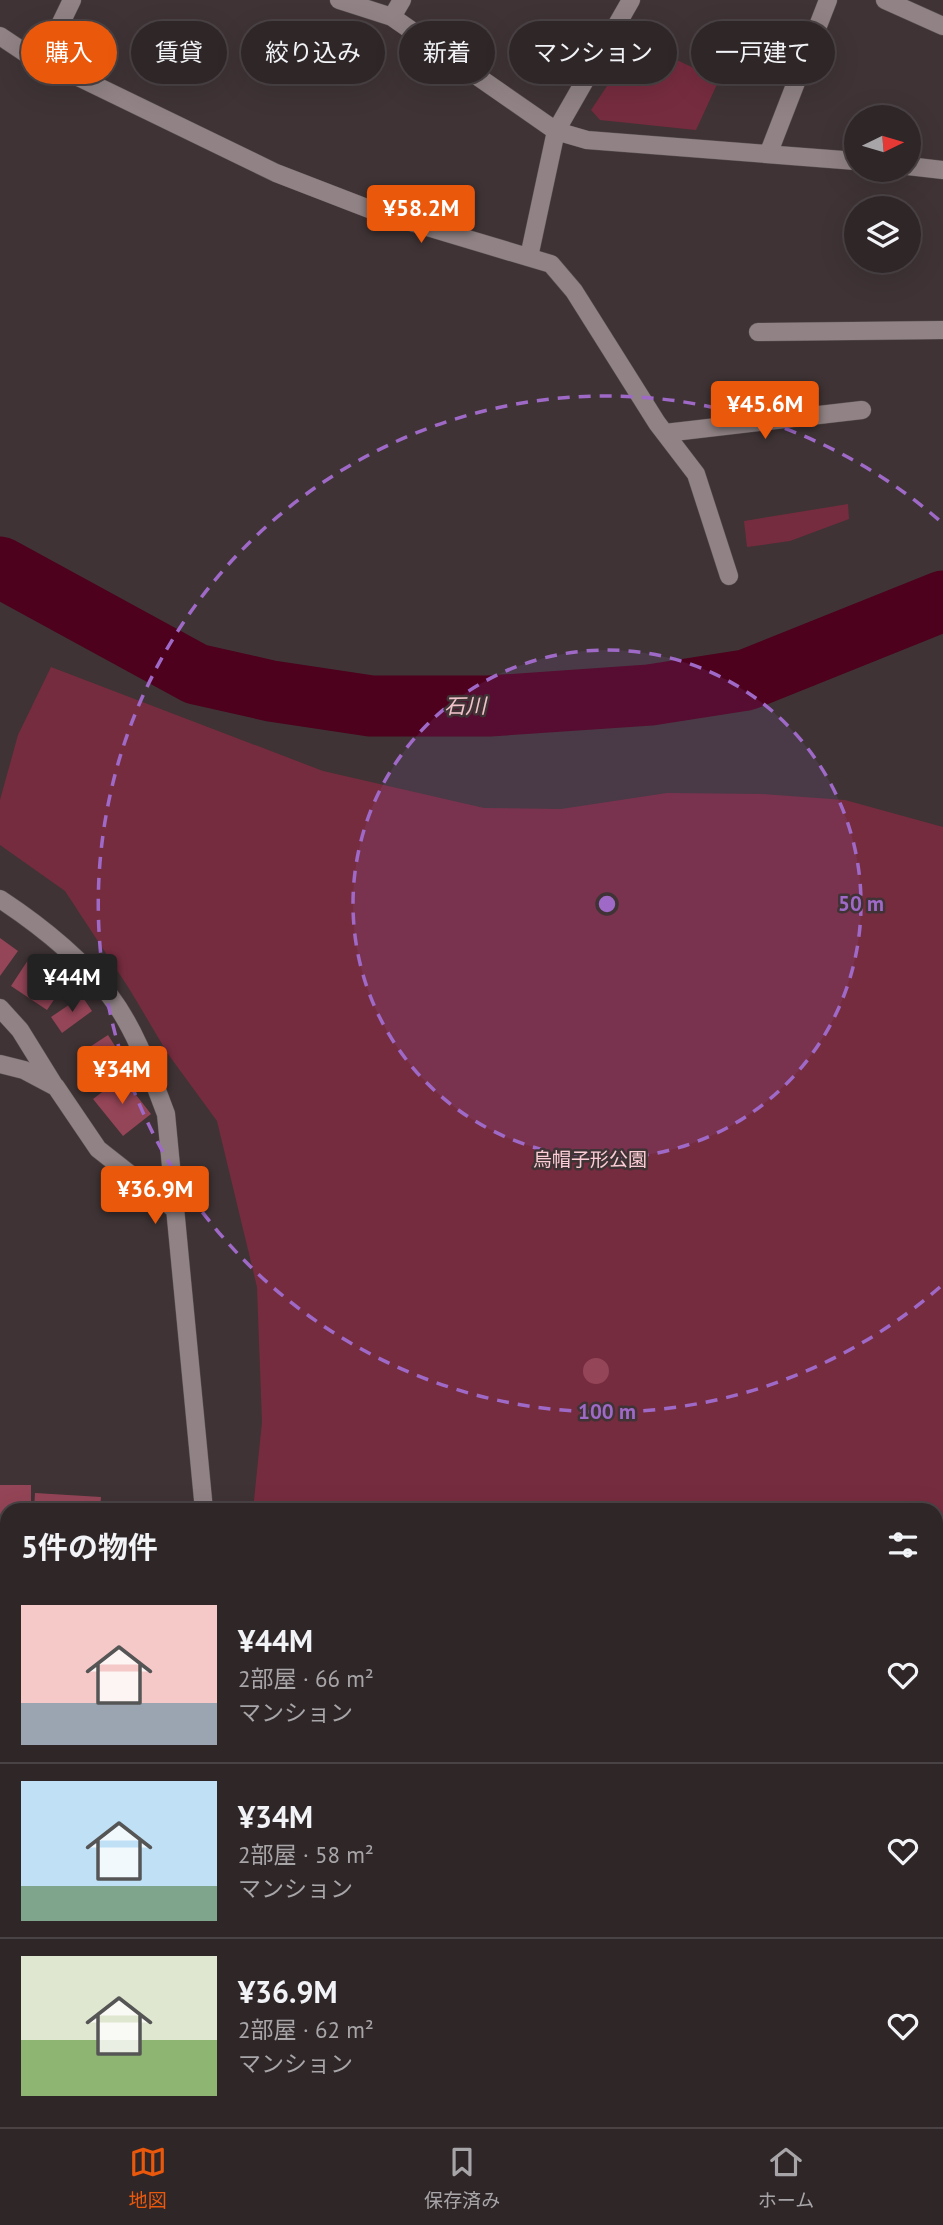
<!DOCTYPE html>
<html lang="ja">
<meta charset="utf-8">
<style>
:root{--surface:#2f2628;--page:#372e30;--text:#f1f3f6;--muted:#a7a5a8;--line:#4a4345;--accent:#ea580c}
body{margin:0;font-family:"PT Sans","Noto Sans JP",sans-serif;background:var(--page);color:var(--text);height:100vh;display:flex;flex-direction:column;font-size:26px;white-space:nowrap}
*{box-sizing:border-box;margin:0}
p{font-size:23px;color:var(--muted)}
.icon{flex:none;width:38px;height:38px;fill:none;stroke:currentColor;stroke-width:2;stroke-linecap:round;stroke-linejoin:round}
.map{position:relative;flex:1;overflow:hidden}
.panel{position:absolute;left:0px;top:1503px;width:943px;height:625px;display:flex;flex-direction:column;background:var(--surface);border-radius:21px 21px 0 0;box-shadow:0 7px 28px #0002,0 0 0 2px var(--line)}
.panel>*{flex:none}
.guide{position:absolute;left:21px;top:21px;width:901px;height:63px;display:flex;gap:14px}
.needle{width:46px;rotate:85deg}
.fabs{position:absolute;left:844px;top:105px;display:grid;gap:14px}
.fabs a{display:grid;place-items:center;width:77px;height:77px;border-radius:50%;background:var(--surface);box-shadow:0 7px 28px #0002,0 0 0 2px var(--line);font-size:35px}
.price{position:absolute;translate:-50% -60px;padding:0 16px;border-radius:7px;background:var(--accent);color:#fff;font-size:23px;line-height:46px;filter:drop-shadow(0 2px 4px #0008)}
.price::after{content:'';position:absolute;left:50%;top:42px;width:21px;height:16px;margin-left:-10px;background:inherit;clip-path:polygon(0 0,100% 0,50% 100%)}
.price.current{background:#222;color:#fff}
ul{padding:0;list-style:none}
li{display:flex;align-items:center;gap:21px;height:175px;padding:0 21px}
li+li{border-top:2px solid var(--line)}
li span{display:grid;place-items:center;flex:none;width:196px;height:140px;border-radius:0px;color:#555}
li>.icon{margin-inline-start:auto}
span .icon{width:84px;height:84px;fill:#fffc;stroke-width:1}
li b{font-size:30px}
h2{display:flex;justify-content:space-between;align-items:center;height:84px;padding:0 21px;font-size:30px}
.chip{padding:0 24px;border-radius:32px;background:var(--surface);box-shadow:0 7px 28px #0002,0 0 0 2px var(--line);font-size:24px;line-height:63px}
.chip.current{background:var(--accent);color:#fff}
.menu{display:flex;justify-content:space-around;align-items:center;height:98px;border-top:2px solid var(--line);background:var(--surface);font-size:19px;color:var(--muted)}
.menu a{display:grid;justify-items:center;gap:4px}
.menu .current{color:var(--accent)}
.map>svg:first-child{display:block}
.green{fill:#762c3f}
.water{fill:#4d011d}
.lines{fill:none;stroke-linecap:round;stroke-linejoin:round}
.river{stroke:#4d011d;stroke-width:61}
.building{fill:#944557}
.minor-casing{stroke:#5a5051;stroke-width:19}
.minor{stroke:#918385;stroke-width:18}
.ring{fill:none;stroke:#9f69c8;stroke-width:3.5;stroke-dasharray:12 9}
.labels{text-anchor:middle;dominant-baseline:central;stroke-width:5;stroke-linejoin:round;paint-order:stroke}
.park-label{font-size:19px;fill:#fdcdd5;stroke:#3f3335}
.water-label{font-size:21px;font-style:italic;fill:#f2c3ca;stroke:#3f3335}
.centre{fill:#9f69c8;stroke:#3f3335;stroke-width:3.5}
.ring-label{font-size:21px;text-anchor:middle;font-weight:bold;fill:#9f69c8;stroke:#3f3335;stroke-width:5;stroke-linejoin:round;paint-order:stroke}
</style>
<div class="map">
<svg width="943" height="2127" viewBox="0 0 943 2127">
<rect width="100%" height="100%" fill="#3f3335"/>
<path class="green" d="M637 41 719 80 696 130 600 120 591 110Z
M848 504 849 519 790 541 747 547 744 521Z
M51 667 323 771 484 808 561 809 667 793 761 794 845 800 943 827V2127H264L261 2121H936V1510H253L262 1422 257 1287 217 1121 168 1054 130 990 65 891 0 845V800L18 735Z"/>
<path class="water" d="M0 1720 7 1721V1913L0 1916Z
M7 1983V2107L0 2090V1986Z
M13 2121H108L104 2127H15Z"/>
<g class="lines">
<path class="river" d="M0 567 196 674 271 691 371 706H489L650 695 746 680 943 601"/>
</g>
<path class="building" d="M0 938 18 951 0 976Z
M30 957 66 982 47 1010 11 986Z
M82 996 92 1011 62 1033 51 1017Z
M108 1035 126 1063 97 1082 79 1054Z
M122 1077 151 1114 123 1136 93 1099Z
M583 1371a13 13 0 1 1 26 0a13 13 0 1 1-26 0Z
M0 1485H31V1510H7V1529H0Z
M35 1493 101 1497 100 1510H34Z
M0 1620H7V1681H0Z"/>
<g class="lines">
<defs>
<path id="minor" d="M339 0 392 17 556 131 587 140 856 161
M885 0 943 26
M392 17 402 0
M0 36 30 56 43 60 276 173 377 212 551 264 574 291 657 423 696 474 729 576
M43 60 72 0
M769 152 828 0
M908 166 943 170
M529 257 556 131 631 0
M758 332 943 330
M665 433 862 410
M0 899C41 926 80 957 110 996 136 1030 151 1075 166 1114L204 1510
M0 1008 20 1030 54 1085
M0 1064 24 1070 56 1087 98 1149 173 1208
M0 1559H7
M230 2121 233 2127"/>
</defs>
<use href="#minor" class="minor-casing"/>
<use href="#minor" class="minor"/>
</g>
<circle cx="607" cy="904" r="254" fill="#9f69c8" fill-opacity=".12"/>
<g class="ring">
<circle cx="607" cy="904" r="254"/>
<path d="M940 1287A508 508 0 1 1 940 521"/>
</g>
<g class="labels">
<g class="park-label">
<text x="590" y="1159">烏帽子形公園</text>
</g>
<g class="water-label">
<text transform="translate(465 706) rotate(-1)">石川</text>
</g>
</g>
<circle cx="607" cy="904" r="10" class="centre"/>
<g class="ring-label">
<text x="861" y="911">50 m</text>
<text x="607" y="1419">100 m</text>
</g>
</svg>
<div class="fabs">
<a><svg class="needle" viewBox="-14 -14 28 28"><path d="M0-13l5 13h-10z" fill="#e53935"/><path d="M0 13l5-13h-10z" fill="#a7a5a8"/></svg></a>
<a><svg class="icon" aria-label="layers" viewBox="0 0 24 24"><path d="M12 4l9 5-9 5-9-5zM3 14l9 5 9-5"/></svg></a>
</div>
<b class="price" style="left:421px;top:245px">¥58.2M</b>
<b class="price" style="left:765px;top:441px">¥45.6M</b>
<b class="price current" style="left:72px;top:1014px">¥44M</b>
<b class="price" style="left:122px;top:1106px">¥34M</b>
<b class="price" style="left:155px;top:1226px">¥36.9M</b>
<div class="guide">
<a class="chip current">購入</a>
<a class="chip">賃貸</a>
<a class="chip">絞り込み</a>
<a class="chip">新着</a>
<a class="chip">マンション</a>
<a class="chip">一戸建て</a>
</div>
<section class="panel">
<h2>5件の物件<svg class="icon" aria-label="filters" viewBox="0 0 24 24"><path d="M4 7h16M4 17h16"/><circle cx="9" cy="7" r="2"/><circle cx="15" cy="17" r="2"/></svg></h2>
<ul>
<li><span style="background:linear-gradient(#f6c9c9 70%,#9aa5b1 0)"><svg class="icon" aria-label="home" viewBox="0 0 24 24"><path d="M3 11l9-7 9 7M6 9v11h12V9"/></svg></span><div><b>¥44M</b><p>2部屋 · 66 m²</p><p>マンション</p></div><svg class="icon" aria-label="heart" viewBox="0 0 24 24"><path d="M12 20l-8-8c-3-5 5-10 8-4 3-6 11-1 8 4z"/></svg></li>
<li><span style="background:linear-gradient(#bfe0f5 75%,#7fa58c 0)"><svg class="icon" aria-label="home" viewBox="0 0 24 24"><path d="M3 11l9-7 9 7M6 9v11h12V9"/></svg></span><div><b>¥34M</b><p>2部屋 · 58 m²</p><p>マンション</p></div><svg class="icon" aria-label="heart" viewBox="0 0 24 24"><path d="M12 20l-8-8c-3-5 5-10 8-4 3-6 11-1 8 4z"/></svg></li>
<li><span style="background:linear-gradient(#dfe7d0 60%,#8fb573 0)"><svg class="icon" aria-label="home" viewBox="0 0 24 24"><path d="M3 11l9-7 9 7M6 9v11h12V9"/></svg></span><div><b>¥36.9M</b><p>2部屋 · 62 m²</p><p>マンション</p></div><svg class="icon" aria-label="heart" viewBox="0 0 24 24"><path d="M12 20l-8-8c-3-5 5-10 8-4 3-6 11-1 8 4z"/></svg></li>
</ul>
</section>
</div>
<nav class="menu">
<a class="current"><svg class="icon" aria-label="map" viewBox="0 0 24 24"><path d="M3 6l6-2 6 2 6-2v14l-6 2-6-2-6 2zM9 4v14M15 6v14"/></svg>地図</a>
<a><svg class="icon" aria-label="saved" viewBox="0 0 24 24"><path d="M7 4h10v16l-5-4-5 4z"/></svg>保存済み</a>
<a><svg class="icon" aria-label="home" viewBox="0 0 24 24"><path d="M3 11l9-7 9 7M6 9v11h12V9"/></svg>ホーム</a>
</nav>
